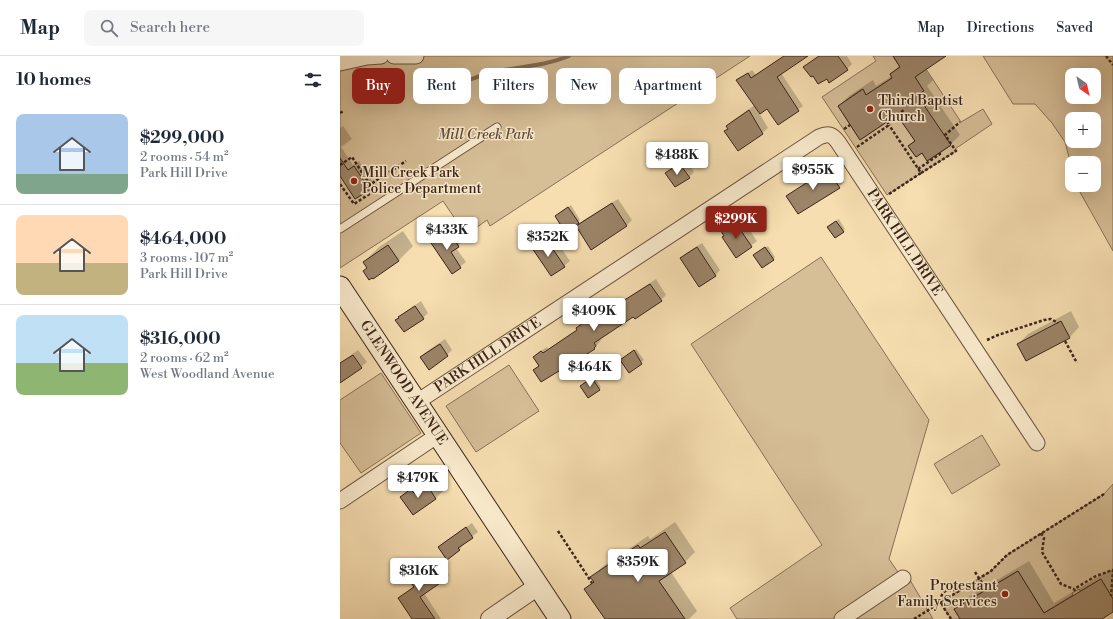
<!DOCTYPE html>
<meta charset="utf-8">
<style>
:root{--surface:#fff;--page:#f6f6f7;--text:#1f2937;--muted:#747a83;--line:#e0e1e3;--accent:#8f2418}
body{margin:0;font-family:"Libre Bodoni",serif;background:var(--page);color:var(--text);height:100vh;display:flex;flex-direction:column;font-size:15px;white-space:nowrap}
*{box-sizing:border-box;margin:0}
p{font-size:13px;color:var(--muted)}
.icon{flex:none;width:22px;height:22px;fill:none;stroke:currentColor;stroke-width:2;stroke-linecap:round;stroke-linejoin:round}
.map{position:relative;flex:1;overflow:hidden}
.side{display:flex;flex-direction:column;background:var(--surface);width:340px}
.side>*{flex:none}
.hud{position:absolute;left:12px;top:12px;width:380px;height:36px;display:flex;gap:8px}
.needle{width:26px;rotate:146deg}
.fabs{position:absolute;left:725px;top:12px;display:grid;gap:8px}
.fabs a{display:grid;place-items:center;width:36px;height:36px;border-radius:8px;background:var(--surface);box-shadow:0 4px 16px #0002;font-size:20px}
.price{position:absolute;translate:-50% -34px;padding:0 9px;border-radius:4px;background:#fff;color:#222;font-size:13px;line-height:26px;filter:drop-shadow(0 1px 2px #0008)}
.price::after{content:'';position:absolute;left:50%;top:24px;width:12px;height:9px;margin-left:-6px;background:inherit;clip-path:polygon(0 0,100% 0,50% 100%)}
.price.active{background:var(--accent);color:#fff}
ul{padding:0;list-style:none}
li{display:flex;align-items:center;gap:12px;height:100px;padding:0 16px}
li+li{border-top:1px solid var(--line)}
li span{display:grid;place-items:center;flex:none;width:112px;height:80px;border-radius:8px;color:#555}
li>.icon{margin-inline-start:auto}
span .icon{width:48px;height:48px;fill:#fffc;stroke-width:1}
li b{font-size:17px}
h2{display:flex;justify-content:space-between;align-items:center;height:48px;padding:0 16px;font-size:17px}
.pill{padding:0 14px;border-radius:8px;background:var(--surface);box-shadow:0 4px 16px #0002;font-size:14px;line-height:36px}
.pill.active{background:var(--accent);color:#fff}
header{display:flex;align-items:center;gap:24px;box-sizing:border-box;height:56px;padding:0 20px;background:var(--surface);border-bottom:1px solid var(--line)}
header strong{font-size:19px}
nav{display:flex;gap:22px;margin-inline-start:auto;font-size:14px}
.search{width:280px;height:36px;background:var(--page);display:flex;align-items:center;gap:10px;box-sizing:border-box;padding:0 14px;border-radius:8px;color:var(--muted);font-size:15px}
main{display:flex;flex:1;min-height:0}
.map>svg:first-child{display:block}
.green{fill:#d6be97;stroke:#887058;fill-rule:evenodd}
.shadow{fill:#0003}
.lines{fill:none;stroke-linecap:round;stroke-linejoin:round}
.stream{stroke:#846d55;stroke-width:4}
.building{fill:#9c8468;stroke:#3a2319}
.service-casing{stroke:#69523f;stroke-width:9}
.minor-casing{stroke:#69523f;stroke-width:17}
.tertiary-casing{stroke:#69523f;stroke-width:20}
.secondary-casing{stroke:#3a2319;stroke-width:23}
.path{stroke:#3a2319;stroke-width:2.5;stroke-dasharray:3 2;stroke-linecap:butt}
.service{stroke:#f9eacc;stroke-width:7}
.minor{stroke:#f9eacc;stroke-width:15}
.tertiary{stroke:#f9eacc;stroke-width:18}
.secondary{stroke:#f9eacc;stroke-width:21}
.poi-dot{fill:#8f2418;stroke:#f9eacc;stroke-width:1.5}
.labels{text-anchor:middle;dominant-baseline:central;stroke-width:3;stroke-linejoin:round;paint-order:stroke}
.poi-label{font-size:14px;fill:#3a2319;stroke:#f9eacc;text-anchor:start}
.park-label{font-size:14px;font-style:italic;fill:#614a38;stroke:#f9eacc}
.street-label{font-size:14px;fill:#3a2319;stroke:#f9eacc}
</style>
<header>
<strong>Map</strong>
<div class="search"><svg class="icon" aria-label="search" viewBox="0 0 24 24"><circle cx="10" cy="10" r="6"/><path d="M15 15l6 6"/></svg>Search here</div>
<nav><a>Map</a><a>Directions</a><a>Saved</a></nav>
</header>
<main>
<section class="side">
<h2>10 homes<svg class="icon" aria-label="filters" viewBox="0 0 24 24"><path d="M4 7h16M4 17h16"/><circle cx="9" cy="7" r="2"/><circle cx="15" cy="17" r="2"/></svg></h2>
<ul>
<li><span style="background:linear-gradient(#a9c7e8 75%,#7fa58c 0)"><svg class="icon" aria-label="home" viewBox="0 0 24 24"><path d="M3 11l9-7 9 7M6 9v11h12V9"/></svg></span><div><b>$299,000</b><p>2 rooms · 54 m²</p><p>Park Hill Drive</p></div></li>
<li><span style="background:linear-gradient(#ffd9b3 60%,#c2b280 0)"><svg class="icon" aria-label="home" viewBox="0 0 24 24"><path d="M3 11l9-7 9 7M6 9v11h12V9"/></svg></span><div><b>$464,000</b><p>3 rooms · 107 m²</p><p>Park Hill Drive</p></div></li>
<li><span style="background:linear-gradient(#bfe0f5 60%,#8fb573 0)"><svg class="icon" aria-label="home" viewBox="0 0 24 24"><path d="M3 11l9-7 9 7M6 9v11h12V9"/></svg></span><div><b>$316,000</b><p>2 rooms · 62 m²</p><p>West Woodland Avenue</p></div></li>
</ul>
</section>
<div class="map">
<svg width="773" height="563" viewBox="0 0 773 563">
<rect width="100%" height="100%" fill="#f6deb1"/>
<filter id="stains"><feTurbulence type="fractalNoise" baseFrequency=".005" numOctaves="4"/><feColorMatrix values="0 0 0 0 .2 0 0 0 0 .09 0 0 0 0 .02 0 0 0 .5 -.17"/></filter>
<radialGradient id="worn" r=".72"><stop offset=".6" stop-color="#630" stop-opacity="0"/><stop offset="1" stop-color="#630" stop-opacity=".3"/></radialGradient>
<path class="green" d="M0 0H410L150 170 147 164 126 179 103 145 0 212Z
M533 0H556L554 2 560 11 550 18 552 22 526 39 522 33 498 50 520 84 544 68 562 51 559 61 575 85 568 90 576 101 582 97 588 105 610 90 577 39 583 35 575 21 586 13 621 66 643 53 652 68 615 93 616 95 547 139 482 41 536 5Z
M643 0H773V195L736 129H754V107H732V112L725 86 712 67 695 48H673ZM732 19H754V41H732ZM732 63H754V85H732Z
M481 201 589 364 549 503 562 522 567 519 593 563H397L390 552 482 489 351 288Z
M169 309 199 355 136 396 106 350Z
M41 317 81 377 21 417 0 387V344Z
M642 379 660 409 612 438 594 408Z
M773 428V543L761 523 740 535 739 533 732 537 733 539 704 557 678 515 649 532 647 528 640 532 642 536 614 553 620 563H611L601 546 651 515 667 499 764 438Z"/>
<path class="shadow" d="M443 0H464L441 17 463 50 438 67 428 52 419 57 428 72 422 77 398 93 387 70 392 65 415 49 398 24 412 14 416 19Z
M478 0H507L512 8 507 13 473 19 465 11Z
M557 0H592L585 13 593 24 587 30 620 79 610 89 583 96 569 90 575 84 558 58 499 50 509 40 533 24 536 30 552 20 551 18 560 9Z
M3 70 12 83 1 91 13 109 19 105 34 128 29 133 0 118V72Z
M342 105 344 109 348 106 354 116 349 121 326 117Z
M491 107 504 126 499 131 447 141Z
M278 143 292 164 287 169 251 192 237 171 242 165Z
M231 149 240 164 238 166 216 160Z
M401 162 417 185 397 201 383 176Z
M499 163 505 173 503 175 491 168Z
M114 171 123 185 116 192 126 206 112 217 93 187 98 182Z
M63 175 73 190 58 205 28 211 24 206 39 191Z
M212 178 230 205 224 210 211 219 193 192 198 187Z
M362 187 380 214 375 220 341 202 346 197Z
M428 190 435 201 433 204 416 197Z
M316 223 326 239 321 244 294 259 260 282 261 284 254 293 194 314 199 309 194 301 199 296 207 291 208 293 238 273 237 272 242 267 278 242 281 246Z
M81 245 88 257 83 262 64 275 60 261 65 256Z
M731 255 739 271 729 282 678 288 688 278Z
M105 283 112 294 107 299 81 301 86 296Z
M296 293 304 304 289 315 281 304Z
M18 294 27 306 21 311 0 326V307Z
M254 321 261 331 259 333 244 328Z
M98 419 106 432 96 442 73 458 62 441 72 430 82 424 85 428Z
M335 466 355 496 345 506 331 516 357 555 349 563H266L246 533 254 524 252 521 262 511 308 480 310 483Z
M132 467 138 476 124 487V488L119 494 99 491 104 486Z
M75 503 86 519 102 509 109 519 84 537 101 563H74L59 542 74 530 63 513Z
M689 505 714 547 771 513 773 516V555L760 563H621L615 553 625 543Z"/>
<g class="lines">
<path class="stream" d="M78 37C96 34 112 29 129 24 137 21 145 18 153 16 180 10 202 11 229 0"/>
</g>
<path class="building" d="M444 0H468L437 21 459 55 438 69 427 53 420 58 396 24 408 17 411 22Z
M479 0H498L508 14 489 27 487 23 478 28 473 20 471 21 463 11Z
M553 0H606L575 21 584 35 577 39 611 89 587 105 582 97 576 101 568 90 575 85 557 59 520 84 498 50 523 33 526 39 552 22 550 18 560 11Z
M409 54 423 78 398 95 384 75 388 73 386 70Z
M0 102 8 114 14 110 30 134 15 143 0 120Z
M336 110 339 113 342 111 350 122 335 131 325 117Z
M485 111 500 132 458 158 446 140 474 122 473 120Z
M272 147 287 170 251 194 236 170Z
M228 151 239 167 225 176 215 160Z
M496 165 504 176 495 182 487 171Z
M395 166 412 191 396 202 382 181 384 180 381 175Z
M109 175 119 191 111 196 121 212 112 218 91 187Z
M206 183 225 211 211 220 192 192Z
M48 189 59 205 33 223 32 222 29 224 23 215 27 212 23 206Z
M357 191 376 220 359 231 340 202Z
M425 191 434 204 422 212 413 199Z
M310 228 322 245 295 263 293 261 254 287 256 290 254 292 255 293 201 326 193 314 199 310 193 301 201 295 203 297 237 274 236 272 273 246 275 250Z
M75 250 84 263 64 276 55 264 59 262 58 261Z
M721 265 730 282 686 305 677 288Z
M100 288 108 300 89 314 80 301Z
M294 294 302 308 289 317 280 304Z
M13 299 22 312 0 327V307Z
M252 322 260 334 248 342 240 330Z
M87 429 96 443 73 459 60 441 71 433 74 437Z
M126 471 133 482 118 492 120 494 107 504 98 491Z
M325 476 346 507 319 525 345 563H265L244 533 254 526 250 521 298 489 300 492Z
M71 507 82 523 98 512 106 523 80 541 95 563H72L58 542 74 531 61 513Z
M678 515 704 557 761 523 773 543V556L762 563H620L614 553Z"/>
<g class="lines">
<defs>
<path id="service" d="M0 173 157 71"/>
<g id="minor">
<path d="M54 0H76"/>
<path d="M0 7 27 1 41 0"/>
<path id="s1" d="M77 346 479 81C488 77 492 78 498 86L697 387"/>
<path d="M0 445 98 379"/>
<path d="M502 563 563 522"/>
</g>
<path id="tertiary" d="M150 563 198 530"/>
<g id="secondary">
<path id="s2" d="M0 231 220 563"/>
</g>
</defs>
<use href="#service" class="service-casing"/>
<use href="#minor" class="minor-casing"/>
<use href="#tertiary" class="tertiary-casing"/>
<use href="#secondary" class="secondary-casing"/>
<path class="path" d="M766 0 773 9
M0 57 4 55
M504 73 510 69
M517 91 549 69 547 65 564 54
M0 109 12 101 34 135 14 148 0 128
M578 113 600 98 599 97
M581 117 616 95 605 79 620 66
M28 130 66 105
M549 138 581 117 549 69
M647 284 658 279 704 264 711 263 718 267
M725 285 737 307
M218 475 252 527
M701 477 704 482 702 496 721 528 734 533
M635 516 644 530
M735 535 734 533 756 520 773 514 771 540
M574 563 651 515 667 499 764 438
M611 563C605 553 594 542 607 534H621"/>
<use href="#service" class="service"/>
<use href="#minor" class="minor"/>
<use href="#tertiary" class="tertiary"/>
<use href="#secondary" class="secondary"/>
</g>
<g class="poi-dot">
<circle cx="530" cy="53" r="4"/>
<circle cx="14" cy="125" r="4"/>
<circle cx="665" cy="538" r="4"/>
</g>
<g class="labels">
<g class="poi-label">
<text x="538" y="45">Third Baptist<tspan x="538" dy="16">Church</tspan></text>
<text x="22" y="117">Mill Creek Park<tspan x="22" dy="16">Police Department</tspan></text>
<text x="657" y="530" text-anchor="end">Protestant<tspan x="657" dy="16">Family Services</tspan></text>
</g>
<g class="park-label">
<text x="146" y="79">Mill Creek Park</text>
</g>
<g class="street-label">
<text stroke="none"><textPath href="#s1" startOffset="624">PARK HILL DRIVE</textPath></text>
<text stroke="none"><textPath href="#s1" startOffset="85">PARK HILL DRIVE</textPath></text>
<text stroke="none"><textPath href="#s2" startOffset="115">GLENWOOD AVENUE</textPath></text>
</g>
</g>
<rect width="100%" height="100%" filter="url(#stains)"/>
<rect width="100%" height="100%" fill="url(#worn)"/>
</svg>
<div class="fabs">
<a><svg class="needle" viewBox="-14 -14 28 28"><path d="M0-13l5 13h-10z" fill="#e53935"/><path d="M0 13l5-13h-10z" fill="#747a83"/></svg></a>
<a>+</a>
<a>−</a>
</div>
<b class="price" style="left:337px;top:120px">$488K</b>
<b class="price" style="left:473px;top:135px">$955K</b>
<b class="price active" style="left:396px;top:184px">$299K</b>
<b class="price" style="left:107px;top:195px">$433K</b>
<b class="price" style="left:208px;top:202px">$352K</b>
<b class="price" style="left:254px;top:276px">$409K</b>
<b class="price" style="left:250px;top:332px">$464K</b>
<b class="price" style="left:78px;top:443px">$479K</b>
<b class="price" style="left:298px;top:527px">$359K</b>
<b class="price" style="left:79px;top:536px">$316K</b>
<div class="hud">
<a class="pill active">Buy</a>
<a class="pill">Rent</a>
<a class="pill">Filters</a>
<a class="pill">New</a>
<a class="pill">Apartment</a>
</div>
</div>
</main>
